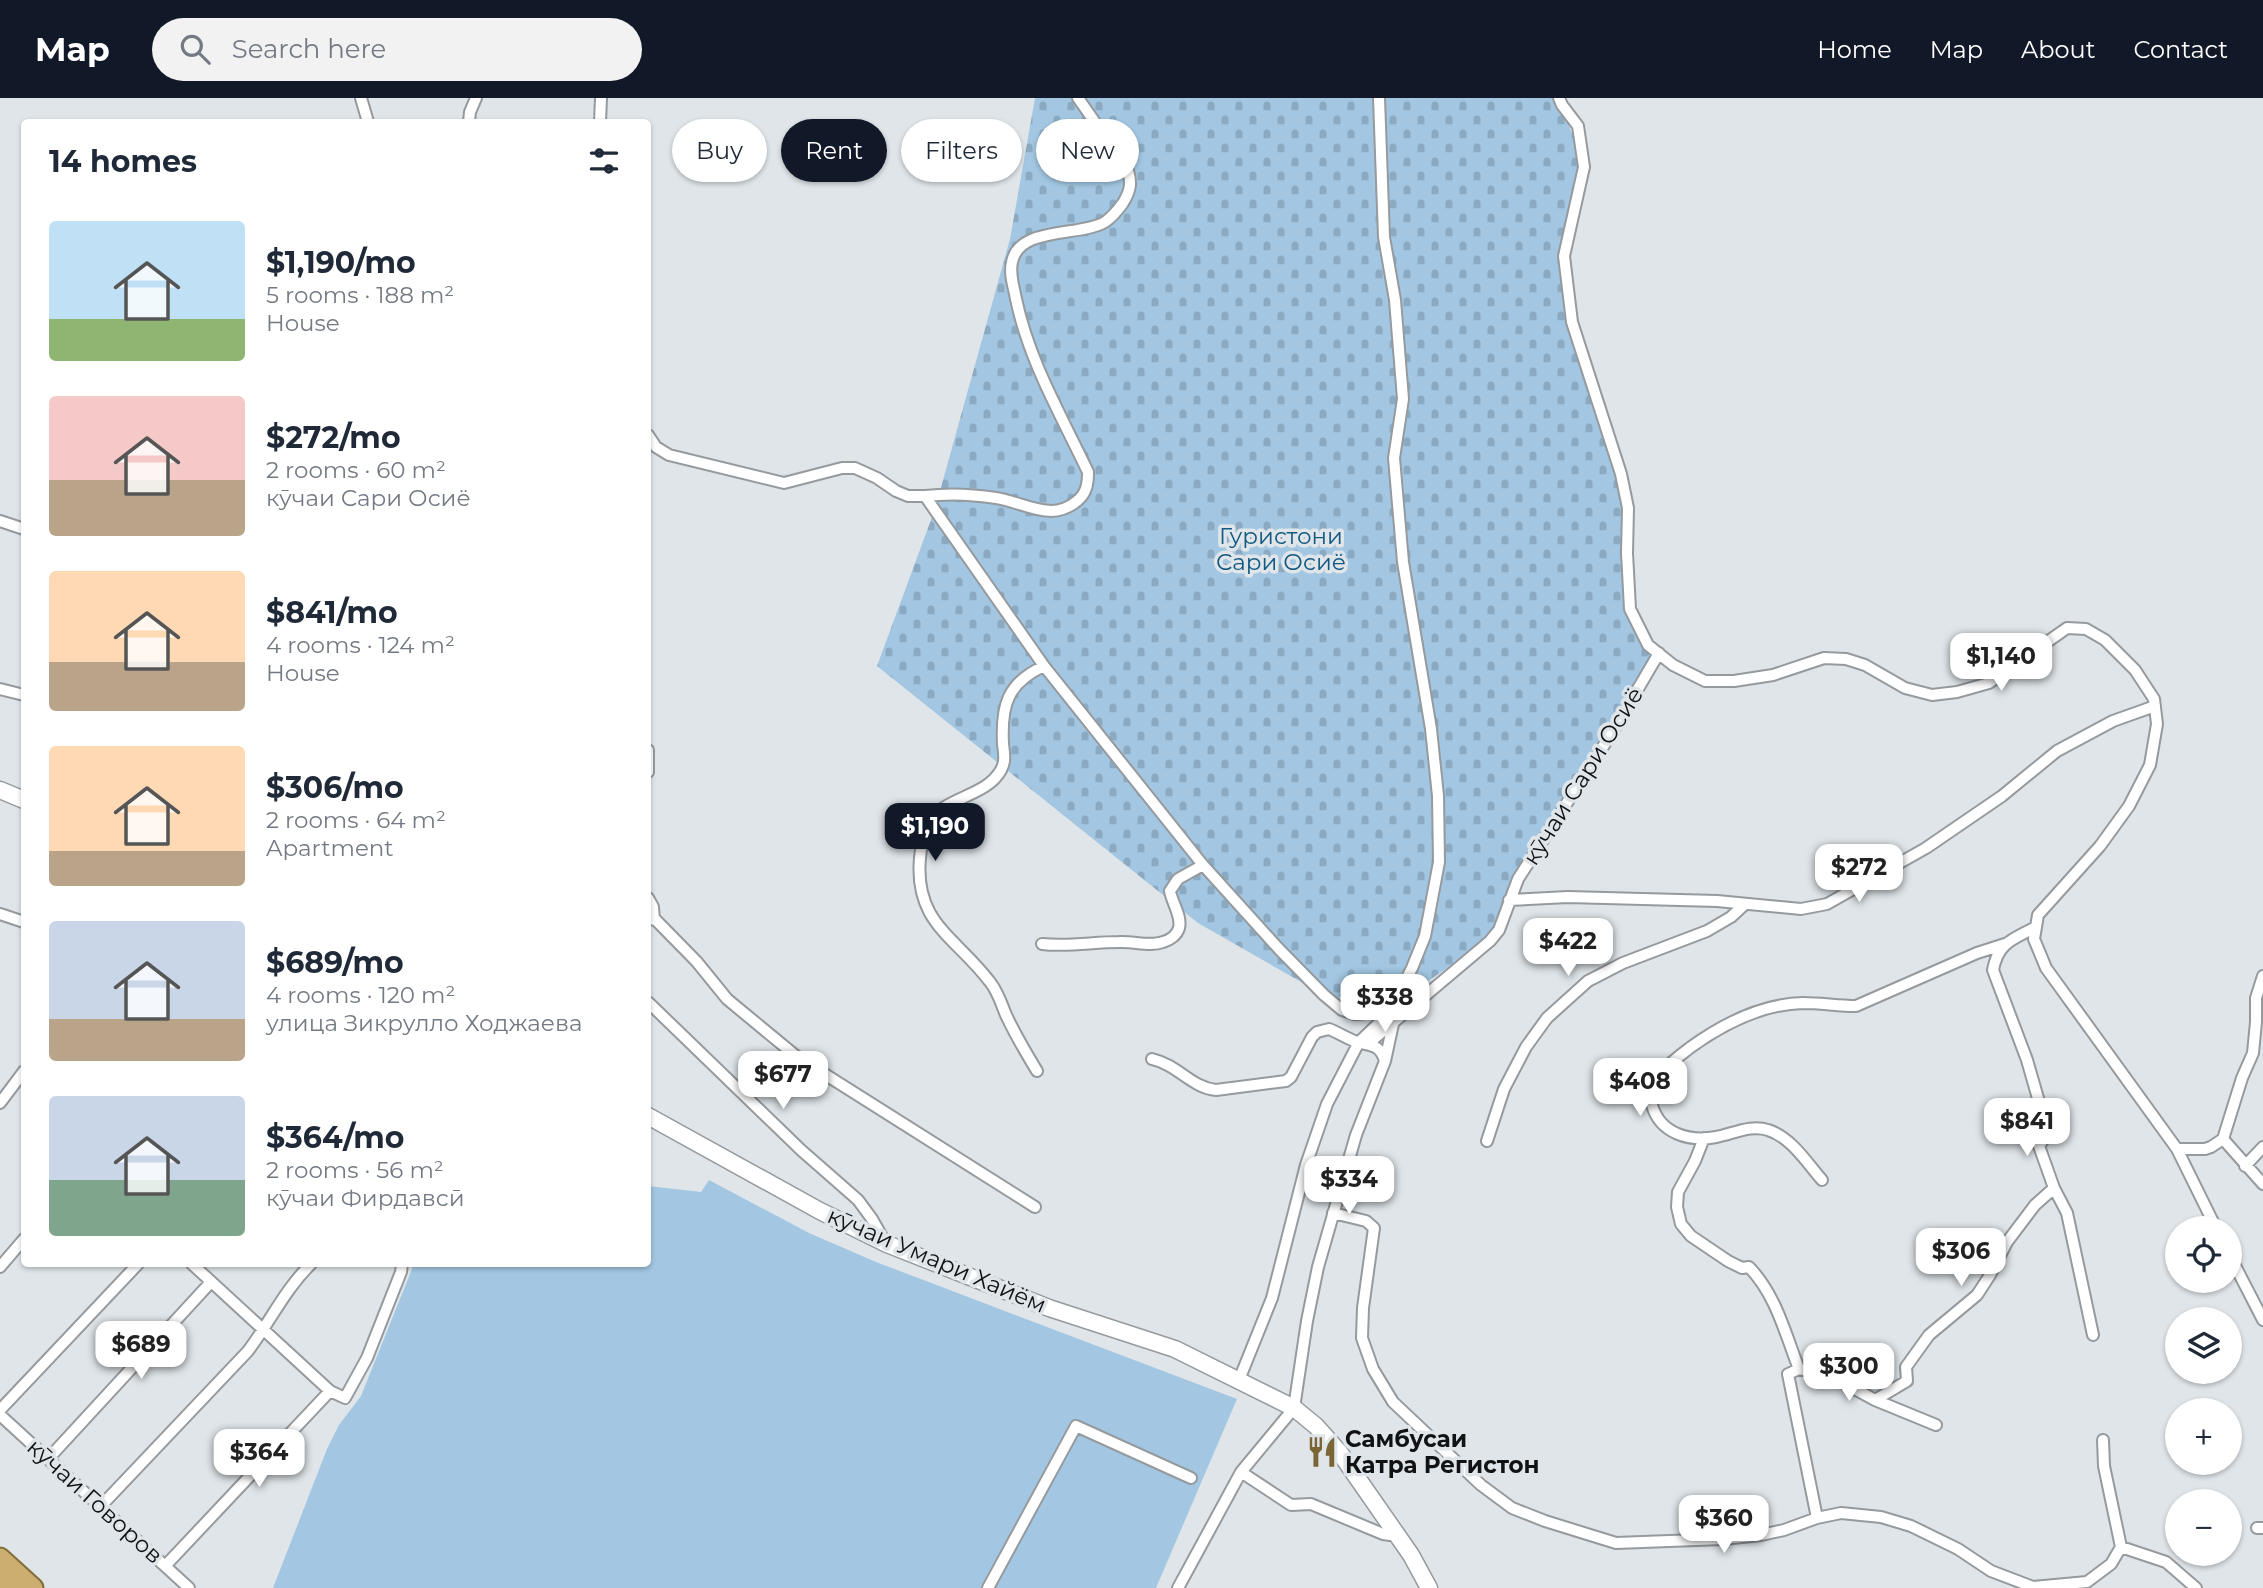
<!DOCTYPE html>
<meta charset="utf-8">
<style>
:root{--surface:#fff;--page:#f2f2f3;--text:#1f2937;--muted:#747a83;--accent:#111827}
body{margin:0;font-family:Montserrat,sans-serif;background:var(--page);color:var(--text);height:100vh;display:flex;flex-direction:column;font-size:26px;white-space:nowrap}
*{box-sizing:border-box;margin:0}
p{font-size:23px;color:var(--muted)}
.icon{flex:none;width:38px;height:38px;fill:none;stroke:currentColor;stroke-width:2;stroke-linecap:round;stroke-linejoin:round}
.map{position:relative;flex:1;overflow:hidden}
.side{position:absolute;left:21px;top:21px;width:630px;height:1148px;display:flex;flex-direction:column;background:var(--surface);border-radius:7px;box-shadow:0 2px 5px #0004}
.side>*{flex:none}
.guide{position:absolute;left:672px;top:21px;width:665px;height:63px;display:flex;gap:14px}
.buttons{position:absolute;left:2165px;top:1118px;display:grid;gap:14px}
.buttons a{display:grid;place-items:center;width:77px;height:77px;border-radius:50%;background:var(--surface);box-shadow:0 2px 5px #0004;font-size:35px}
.price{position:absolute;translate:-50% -60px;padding:0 16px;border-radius:14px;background:#fff;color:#222;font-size:23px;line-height:46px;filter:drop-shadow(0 2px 4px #0008)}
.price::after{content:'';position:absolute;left:50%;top:42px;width:21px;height:16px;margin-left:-10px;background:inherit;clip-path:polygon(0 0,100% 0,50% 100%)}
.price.active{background:var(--accent);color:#fff}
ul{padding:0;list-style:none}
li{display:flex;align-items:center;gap:21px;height:175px;padding:0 28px}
li span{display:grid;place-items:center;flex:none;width:196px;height:140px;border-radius:7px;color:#555}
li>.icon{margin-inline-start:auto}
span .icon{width:84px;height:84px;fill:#fffc;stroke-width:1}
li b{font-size:30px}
h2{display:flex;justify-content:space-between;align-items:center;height:84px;padding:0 28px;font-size:30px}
.pill{padding:0 24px;border-radius:32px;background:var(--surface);box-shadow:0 2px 5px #0004;font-size:24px;line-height:63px}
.pill.active{background:var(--accent);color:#fff}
header{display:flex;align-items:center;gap:42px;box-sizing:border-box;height:98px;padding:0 35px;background:var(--accent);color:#fff}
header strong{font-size:33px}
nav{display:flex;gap:38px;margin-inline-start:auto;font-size:24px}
.search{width:490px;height:63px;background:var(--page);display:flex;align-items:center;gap:18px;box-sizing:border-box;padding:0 24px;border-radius:38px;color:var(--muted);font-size:26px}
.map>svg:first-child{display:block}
.cemetery{fill:url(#cemetery-stones)}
.park{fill:#a3c7e2}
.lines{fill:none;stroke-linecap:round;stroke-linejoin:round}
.minor-casing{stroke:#959a9e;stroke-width:14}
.secondary-casing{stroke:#959a9e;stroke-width:19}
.trunk-casing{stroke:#826b38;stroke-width:23}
.minor{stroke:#fff;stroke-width:10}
.secondary{stroke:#fff;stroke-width:16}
.trunk{stroke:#ccaf70;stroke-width:19}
.labels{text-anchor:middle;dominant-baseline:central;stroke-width:7;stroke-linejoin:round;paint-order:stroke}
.park-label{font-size:23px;fill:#115982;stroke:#dfe5e9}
.street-label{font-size:23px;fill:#101214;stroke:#dfe5e9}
.poi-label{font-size:23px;font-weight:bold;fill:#101214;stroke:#dfe5e9;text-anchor:start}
</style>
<header>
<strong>Map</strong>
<div class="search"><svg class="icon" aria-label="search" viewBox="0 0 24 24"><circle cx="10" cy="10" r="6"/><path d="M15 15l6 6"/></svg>Search here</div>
<nav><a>Home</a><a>Map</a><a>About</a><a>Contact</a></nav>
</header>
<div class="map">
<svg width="2263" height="1490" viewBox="0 0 2263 1490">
<defs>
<pattern id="cemetery-stones" width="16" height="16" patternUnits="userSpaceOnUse" patternTransform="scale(1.75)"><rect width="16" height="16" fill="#a3c7e2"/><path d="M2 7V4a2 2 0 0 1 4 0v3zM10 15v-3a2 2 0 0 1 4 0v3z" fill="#8baac1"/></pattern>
</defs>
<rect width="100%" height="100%" fill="#dfe5e9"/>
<path class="cemetery" d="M1035 0H1559L1584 69 1564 158 1595 294 1628 410 1630 511 1659 555 1518 781 1494 838 1393 907 1324 897 1198 825 877 568 935 411 1010 141Z"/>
<path class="park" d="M709 1082 809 1135 876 1164 1237 1301 1156 1490H273L327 1351 339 1327 361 1298 414 1166H648V1088L701 1094Z"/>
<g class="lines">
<defs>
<path id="minor" d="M361 0 368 24
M1078 0 1127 70C1132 84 1131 92 1123 105 1118 112 1112 119 1105 124 1079 139 1019 128 1012 164 1009 177 1014 189 1016 201 1029 263 1061 317 1088 374 1088 385 1087 395 1077 403 1051 425 1024 404 996 400 971 396 950 395 925 398L1044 568 1203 767 1278 850 1324 897 1342 912 1355 916 1366 915 1393 907
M1559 0 1562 7 1578 28 1584 69 1564 158 1572 224 1621 376 1628 410 1627 455 1630 511 1648 547 1673 567 1705 583H1734L1773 577 1824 560 1846 561 1865 567 1905 590 1932 597 1957 594 1989 585 2067 530 2086 531 2105 542 2135 572 2154 601 2157 626 2150 667 2129 708 2100 748 2038 817 2034 841 2046 870 2177 1051H2205L2211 1049 2223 1041 2242 980 2253 955 2256 924V900L2263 878
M469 24 470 14 476 0
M600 24 601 0
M648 337 656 349 669 357 784 385 842 370H855L877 380 896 393 908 398H925
M0 423 24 431
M0 591 24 597
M648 652V674
M648 800 653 809 654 822
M1509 802 1568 799 1717 803 1801 811 1827 806 1926 750 2002 698 2057 653 2113 623 2155 608
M648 814 697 864 727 901 796 958 1035 1109
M0 816 24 824
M2036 829C2014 841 1998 844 1993 872L2027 962 2048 1035 2039 1048 2054 1090 2067 1115 2093 1237
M1042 846C1069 849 1093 844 1119 844 1133 843 1150 849 1163 844 1170 842 1177 837 1179 830 1182 818 1172 805 1170 793L1178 781 1203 767
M648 904 801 1052 858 1102 872 1121 885 1144
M1369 945 1490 843 1499 832 1518 781 1615 630 1659 555
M1152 961C1178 967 1192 990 1216 992L1286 983 1291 979 1312 939 1317 934 1329 931C1339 935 1348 941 1357 944 1371 948 1380 946 1385 963
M1037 973C1026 955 1015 936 1006 917 1001 905 998 894 990 884 956 839 914 825 920 760 921 748 923 735 929 724 946 698 986 699 1001 672 1006 663 1004 655 1003 646 1001 608 1007 585 1044 568
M0 1005 24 973
M1704 1040 1695 1063 1678 1094 1677 1109 1681 1126 1691 1138 1728 1163 1742 1170 1749 1169C1776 1197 1785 1235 1799 1271L1829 1277 1875 1302 1936 1327
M2223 1041 2263 1086
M1487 1043 1504 991 1526 949 1547 920 1588 883 1623 865 1707 833 1731 819 1745 806
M2177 1051 2216 1130
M2245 1068 2263 1049
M1822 1082C1807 1065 1791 1039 1768 1032 1751 1026 1733 1036 1716 1039 1690 1044 1660 1036 1652 1007 1645 982 1674 962 1691 949 1723 926 1763 906 1803 905 1821 905 1838 908 1856 908L1977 855 2005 846
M1333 1115 1366 1123 1374 1130 1363 1210 1362 1240 1373 1271 1393 1304 1481 1387 1512 1410 1545 1423 1616 1445 1723 1441 1761 1437 1784 1432 1817 1420 1841 1415 1881 1419 1911 1428 1958 1451 1991 1473 2033 1489 2087 1484 2111 1466 2121 1449 2166 1464 2196 1490
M2230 1158 2263 1222
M192 1166 330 1293 345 1300 367 1260 401 1174 402 1166
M0 1169 24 1141
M1799 1271 1788 1276 1817 1420
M1239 1282 1272 1200 1306 1067 1327 1006 1359 944 1381 923 1393 907 1412 870 1425 838 1439 764 1438 698 1431 631 1403 464 1394 360 1403 301 1395 202 1384 139 1379 0
M1875 1302 1907 1283 1906 1269 1929 1237 1977 1197 1990 1177 2007 1144 2035 1107 2054 1090
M0 1312 138 1166
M0 1317 189 1490
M2103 1342 2104 1368 2121 1449
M48 1361 211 1184
M1241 1374 1291 1407 1311 1406 1383 1436 1390 1437 1396 1435
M100 1409 248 1253C270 1224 285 1191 311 1166
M2257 1430H2263
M166 1467 330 1293
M988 1490 1076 1328 1191 1380
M1178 1490 1241 1374 1294 1310 1307 1223 1318 1169 1356 1037 1385 963 1393 926"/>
<path id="secondary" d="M0 692 24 702
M648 1018 820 1113 887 1146 1049 1210 1175 1251 1294 1310 1316 1328 1340 1355 1411 1457 1429 1490"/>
<path id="trunk" d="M0 1460 33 1490
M0 1478 13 1490"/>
</defs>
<use href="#minor" class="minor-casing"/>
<use href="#secondary" class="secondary-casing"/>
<use href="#trunk" class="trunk-casing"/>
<use href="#minor" class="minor"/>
<use href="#secondary" class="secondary"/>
<use href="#trunk" class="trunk"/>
</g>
<defs>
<symbol id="restaurant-bare" viewBox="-9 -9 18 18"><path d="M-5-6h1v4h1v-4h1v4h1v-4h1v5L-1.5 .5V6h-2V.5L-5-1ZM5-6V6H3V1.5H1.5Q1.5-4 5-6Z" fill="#7c6535" stroke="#dfe5e9" stroke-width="2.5" paint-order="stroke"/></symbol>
</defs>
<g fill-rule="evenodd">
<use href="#restaurant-bare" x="1300" y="1332" width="44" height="44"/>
</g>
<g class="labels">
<g class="park-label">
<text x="1281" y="438">Гуристони<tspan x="1281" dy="26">Сари Осиё</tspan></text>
</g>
<g class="street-label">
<text transform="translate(1583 678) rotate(-58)">кӯчаи Сари Осиё</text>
<text transform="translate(937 1162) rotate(23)">кӯчаи Умари Хайём</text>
<text transform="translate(95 1403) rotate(42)">кӯчаи Говоров</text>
</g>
<g class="poi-label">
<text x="1345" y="1341">Самбусаи<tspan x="1345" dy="26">Катра Регистон</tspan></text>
</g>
</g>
</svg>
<div class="buttons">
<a><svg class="icon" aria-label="locate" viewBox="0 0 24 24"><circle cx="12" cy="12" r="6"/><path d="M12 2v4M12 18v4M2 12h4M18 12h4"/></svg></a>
<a><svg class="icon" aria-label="layers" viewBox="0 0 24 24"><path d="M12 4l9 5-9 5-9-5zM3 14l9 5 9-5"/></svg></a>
<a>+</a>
<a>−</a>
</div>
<b class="price" style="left:2001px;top:595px">$1,140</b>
<b class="price active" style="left:935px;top:765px">$1,190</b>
<b class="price" style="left:1859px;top:806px">$272</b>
<b class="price" style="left:1568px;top:880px">$422</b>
<b class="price" style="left:1385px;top:936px">$338</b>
<b class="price" style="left:783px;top:1013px">$677</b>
<b class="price" style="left:1640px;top:1020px">$408</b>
<b class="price" style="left:2027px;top:1060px">$841</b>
<b class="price" style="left:1349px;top:1118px">$334</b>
<b class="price" style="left:1961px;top:1190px">$306</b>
<b class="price" style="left:141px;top:1283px">$689</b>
<b class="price" style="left:1849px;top:1305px">$300</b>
<b class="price" style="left:259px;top:1391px">$364</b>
<b class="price" style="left:1724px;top:1457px">$360</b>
<div class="guide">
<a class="pill">Buy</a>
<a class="pill active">Rent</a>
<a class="pill">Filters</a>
<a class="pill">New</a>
</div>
<section class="side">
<h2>14 homes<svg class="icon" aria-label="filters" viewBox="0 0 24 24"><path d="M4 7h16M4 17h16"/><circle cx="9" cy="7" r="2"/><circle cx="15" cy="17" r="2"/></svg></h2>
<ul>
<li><span style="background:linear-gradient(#bfe0f5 70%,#8fb573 0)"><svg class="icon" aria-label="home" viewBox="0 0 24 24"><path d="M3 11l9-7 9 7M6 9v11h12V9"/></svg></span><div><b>$1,190/mo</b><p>5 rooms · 188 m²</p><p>House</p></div></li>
<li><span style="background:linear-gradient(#f6c9c9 60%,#b9a48a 0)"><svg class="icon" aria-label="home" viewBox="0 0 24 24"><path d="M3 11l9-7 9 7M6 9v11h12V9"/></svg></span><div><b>$272/mo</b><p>2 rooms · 60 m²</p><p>кӯчаи Сари Осиё</p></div></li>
<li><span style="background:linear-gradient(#ffd9b3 65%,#b9a48a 0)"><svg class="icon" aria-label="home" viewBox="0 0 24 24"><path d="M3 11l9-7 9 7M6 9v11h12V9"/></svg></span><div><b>$841/mo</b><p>4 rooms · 124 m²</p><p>House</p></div></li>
<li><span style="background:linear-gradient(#ffd9b3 75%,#b9a48a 0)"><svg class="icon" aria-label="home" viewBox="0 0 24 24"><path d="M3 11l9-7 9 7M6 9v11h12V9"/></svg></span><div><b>$306/mo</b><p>2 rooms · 64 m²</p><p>Apartment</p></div></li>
<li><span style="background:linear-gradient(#c9d6e8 70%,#b9a48a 0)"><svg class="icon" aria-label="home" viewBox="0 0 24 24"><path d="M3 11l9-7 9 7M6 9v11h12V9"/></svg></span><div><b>$689/mo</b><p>4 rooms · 120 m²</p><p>улица Зикрулло Ходжаева</p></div></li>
<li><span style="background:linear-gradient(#c9d6e8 60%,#7fa58c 0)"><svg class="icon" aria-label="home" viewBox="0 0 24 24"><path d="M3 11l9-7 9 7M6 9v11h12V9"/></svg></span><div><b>$364/mo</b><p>2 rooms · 56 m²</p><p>кӯчаи Фирдавсӣ</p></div></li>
</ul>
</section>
</div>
